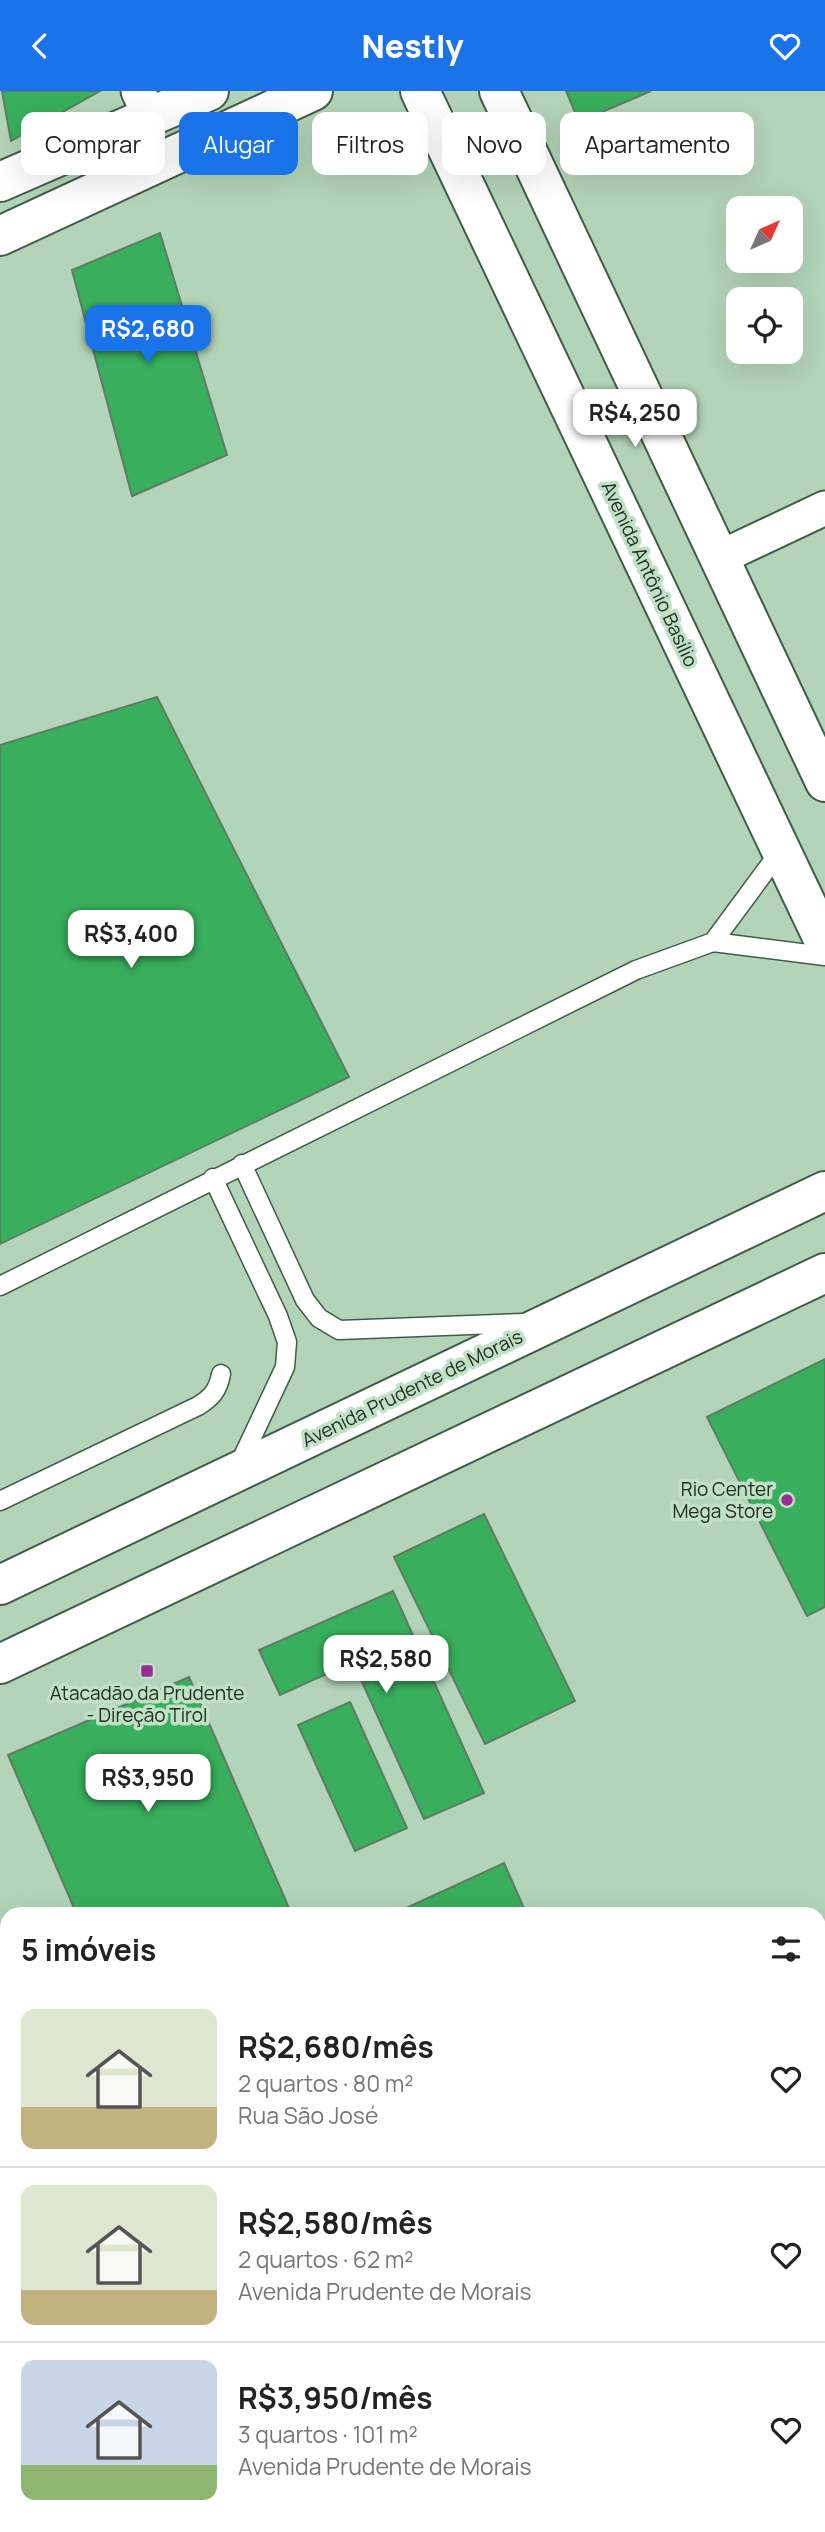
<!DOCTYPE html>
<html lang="pt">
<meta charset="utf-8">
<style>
:root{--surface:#fff;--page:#f2f2f2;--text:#222;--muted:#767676;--line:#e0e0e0;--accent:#1a73e8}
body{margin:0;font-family:Manrope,sans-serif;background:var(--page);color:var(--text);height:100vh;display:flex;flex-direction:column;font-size:26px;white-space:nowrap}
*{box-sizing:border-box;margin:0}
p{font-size:23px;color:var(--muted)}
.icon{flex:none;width:38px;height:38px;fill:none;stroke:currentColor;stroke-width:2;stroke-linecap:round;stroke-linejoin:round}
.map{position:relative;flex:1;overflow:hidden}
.side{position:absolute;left:0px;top:1816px;width:826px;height:625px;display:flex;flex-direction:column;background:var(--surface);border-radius:21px 21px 0 0;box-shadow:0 7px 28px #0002}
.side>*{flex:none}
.hud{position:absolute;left:21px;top:21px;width:784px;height:63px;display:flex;gap:14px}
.needle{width:46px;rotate:45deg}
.controls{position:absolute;left:726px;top:105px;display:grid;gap:14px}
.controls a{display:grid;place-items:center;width:77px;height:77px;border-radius:14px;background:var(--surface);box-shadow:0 7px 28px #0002;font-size:35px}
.price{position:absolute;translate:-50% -60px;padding:0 16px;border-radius:14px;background:#fff;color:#222;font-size:23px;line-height:46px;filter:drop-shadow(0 2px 4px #0008)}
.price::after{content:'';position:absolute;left:50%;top:42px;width:21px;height:16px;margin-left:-10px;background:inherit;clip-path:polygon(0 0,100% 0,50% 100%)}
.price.active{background:var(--accent);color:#fff}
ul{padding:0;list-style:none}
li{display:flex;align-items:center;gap:21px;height:175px;padding:0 21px}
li+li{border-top:2px solid var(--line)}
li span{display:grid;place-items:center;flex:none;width:196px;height:140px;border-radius:14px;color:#555}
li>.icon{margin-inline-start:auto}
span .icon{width:84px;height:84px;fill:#fffc;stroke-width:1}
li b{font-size:30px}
h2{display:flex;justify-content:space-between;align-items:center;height:84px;padding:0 21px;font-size:30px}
.tag{padding:0 24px;border-radius:14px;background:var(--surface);box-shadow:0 7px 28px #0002;font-size:24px;line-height:63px}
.tag.active{background:var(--accent);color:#fff}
header{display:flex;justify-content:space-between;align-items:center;height:91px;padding:0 21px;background:var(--accent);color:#fff;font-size:32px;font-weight:800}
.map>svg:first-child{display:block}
.water{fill:url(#water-ripples);stroke:#6f612c;stroke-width:2}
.building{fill:#39af5d;stroke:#5e7c63;stroke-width:2}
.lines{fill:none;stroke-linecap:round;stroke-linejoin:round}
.service-casing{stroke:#405d46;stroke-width:21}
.minor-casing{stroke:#405d46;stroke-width:37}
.secondary-casing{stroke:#405d46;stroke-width:42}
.primary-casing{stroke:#405d46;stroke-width:42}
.service{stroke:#fff;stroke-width:18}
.minor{stroke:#fff;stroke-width:33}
.secondary{stroke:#fff;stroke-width:38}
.primary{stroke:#fff;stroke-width:38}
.poi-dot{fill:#972e92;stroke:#c0e1c5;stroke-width:2.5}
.labels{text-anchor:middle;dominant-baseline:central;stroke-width:7;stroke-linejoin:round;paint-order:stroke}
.street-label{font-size:19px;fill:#222e24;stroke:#c0e1c5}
.poi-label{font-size:19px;fill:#222e24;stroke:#c0e1c5;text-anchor:end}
</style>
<header><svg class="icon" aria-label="back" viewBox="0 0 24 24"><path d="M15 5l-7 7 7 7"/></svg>Nestly<svg class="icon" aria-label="heart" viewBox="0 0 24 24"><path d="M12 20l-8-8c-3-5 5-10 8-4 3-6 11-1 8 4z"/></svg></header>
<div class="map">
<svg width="825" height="2441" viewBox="0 0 825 2441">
<defs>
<pattern id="water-ripples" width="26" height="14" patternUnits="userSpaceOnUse" patternTransform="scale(1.75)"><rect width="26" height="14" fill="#907730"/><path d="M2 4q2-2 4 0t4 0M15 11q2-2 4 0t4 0" fill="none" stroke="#756229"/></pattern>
</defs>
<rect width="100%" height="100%" fill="#b3d4b8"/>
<path class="water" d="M819 2067 825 2079V2109L819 2112Z"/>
<path class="building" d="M2 0H100L11 50Z
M566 0H651L579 31Z
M160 142 227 364 132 405 72 179Z
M157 606 349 986 0 1153V654Z
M825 1268V1516L807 1525 707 1326Z
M484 1423 575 1610 485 1653 394 1466Z
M393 1500 484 1702 424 1728 353 1571 280 1604 259 1559Z
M189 1586 292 1824H77L8 1664Z
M350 1611 407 1737 355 1760 298 1634Z
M504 1772 527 1824H391Z
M7 2083V2326L0 2329V2086Z"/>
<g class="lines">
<defs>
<path id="service" d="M713 851 781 759
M242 1073 305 1209 319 1227 339 1239 524 1232
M213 1087 278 1225 287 1251 285 1276 238 1376
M0 1195 636 879 713 851 825 865
M0 1410 198 1315C211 1307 218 1300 221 1283
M819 2214 825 2227
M330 2434 333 2441"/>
<path id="minor" d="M138 0 150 26
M719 467 825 417"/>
<path id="secondary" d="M420 0 825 852
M499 0 825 691
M0 91 209 0
M0 145 313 0
M819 2398 825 2396
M721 2441 736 2434"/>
<path id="primary" d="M0 1494 825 1100
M0 1573 825 1182"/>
</defs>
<use href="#service" class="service-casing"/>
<use href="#minor" class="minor-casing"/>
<use href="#secondary" class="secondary-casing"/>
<use href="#primary" class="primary-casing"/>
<use href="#service" class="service"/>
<use href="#minor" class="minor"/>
<use href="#secondary" class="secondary"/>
<use href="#primary" class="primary"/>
</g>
<g class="poi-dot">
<circle cx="787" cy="1409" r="7"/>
<rect x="140" y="1573" width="14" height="14" rx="3.5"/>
</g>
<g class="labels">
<g class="street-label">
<text transform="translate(650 483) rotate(65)">Avenida Antônio Basílio</text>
<text transform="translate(412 1297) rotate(-26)">Avenida Prudente de Morais</text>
</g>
<g class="poi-label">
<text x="773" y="1398">Rio Center<tspan x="773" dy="22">Mega Store</tspan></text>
<text x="147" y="1602" text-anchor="middle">Atacadão da Prudente<tspan x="147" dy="22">- Direção Tirol</tspan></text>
</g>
</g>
</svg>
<div class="controls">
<a><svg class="needle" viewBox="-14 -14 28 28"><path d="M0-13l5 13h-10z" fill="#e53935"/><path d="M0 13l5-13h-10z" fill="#767676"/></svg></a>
<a><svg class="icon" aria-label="locate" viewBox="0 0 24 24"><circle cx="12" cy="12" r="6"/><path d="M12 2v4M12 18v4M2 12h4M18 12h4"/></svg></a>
</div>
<b class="price active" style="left:148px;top:274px">R$2,680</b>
<b class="price" style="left:635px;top:358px">R$4,250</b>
<b class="price" style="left:131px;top:879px">R$3,400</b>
<b class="price" style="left:386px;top:1604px">R$2,580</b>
<b class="price" style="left:148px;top:1723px">R$3,950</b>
<div class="hud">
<a class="tag">Comprar</a>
<a class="tag active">Alugar</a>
<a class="tag">Filtros</a>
<a class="tag">Novo</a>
<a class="tag">Apartamento</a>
</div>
<section class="side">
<h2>5 imóveis<svg class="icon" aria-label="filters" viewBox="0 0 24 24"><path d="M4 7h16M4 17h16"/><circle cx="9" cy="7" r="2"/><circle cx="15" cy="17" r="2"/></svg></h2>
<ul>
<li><span style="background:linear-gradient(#dfe7d0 70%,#c2b280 0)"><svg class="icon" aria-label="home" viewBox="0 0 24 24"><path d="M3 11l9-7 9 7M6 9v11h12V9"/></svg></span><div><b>R$2,680/mês</b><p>2 quartos · 80 m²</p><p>Rua São José</p></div><svg class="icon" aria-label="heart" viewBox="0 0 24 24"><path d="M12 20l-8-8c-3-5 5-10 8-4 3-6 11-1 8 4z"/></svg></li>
<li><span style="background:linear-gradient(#dfe7d0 75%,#c2b280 0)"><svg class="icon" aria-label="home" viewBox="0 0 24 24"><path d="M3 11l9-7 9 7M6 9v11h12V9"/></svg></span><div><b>R$2,580/mês</b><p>2 quartos · 62 m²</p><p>Avenida Prudente de Morais</p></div><svg class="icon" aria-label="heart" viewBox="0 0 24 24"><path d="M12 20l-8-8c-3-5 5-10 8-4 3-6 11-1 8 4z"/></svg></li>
<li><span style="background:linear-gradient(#c9d6e8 75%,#8fb573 0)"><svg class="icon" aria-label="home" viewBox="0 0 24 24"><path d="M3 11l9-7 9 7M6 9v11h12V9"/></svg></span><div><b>R$3,950/mês</b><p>3 quartos · 101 m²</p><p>Avenida Prudente de Morais</p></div><svg class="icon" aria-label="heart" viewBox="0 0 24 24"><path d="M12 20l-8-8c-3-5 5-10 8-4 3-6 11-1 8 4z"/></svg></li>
</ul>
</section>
</div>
